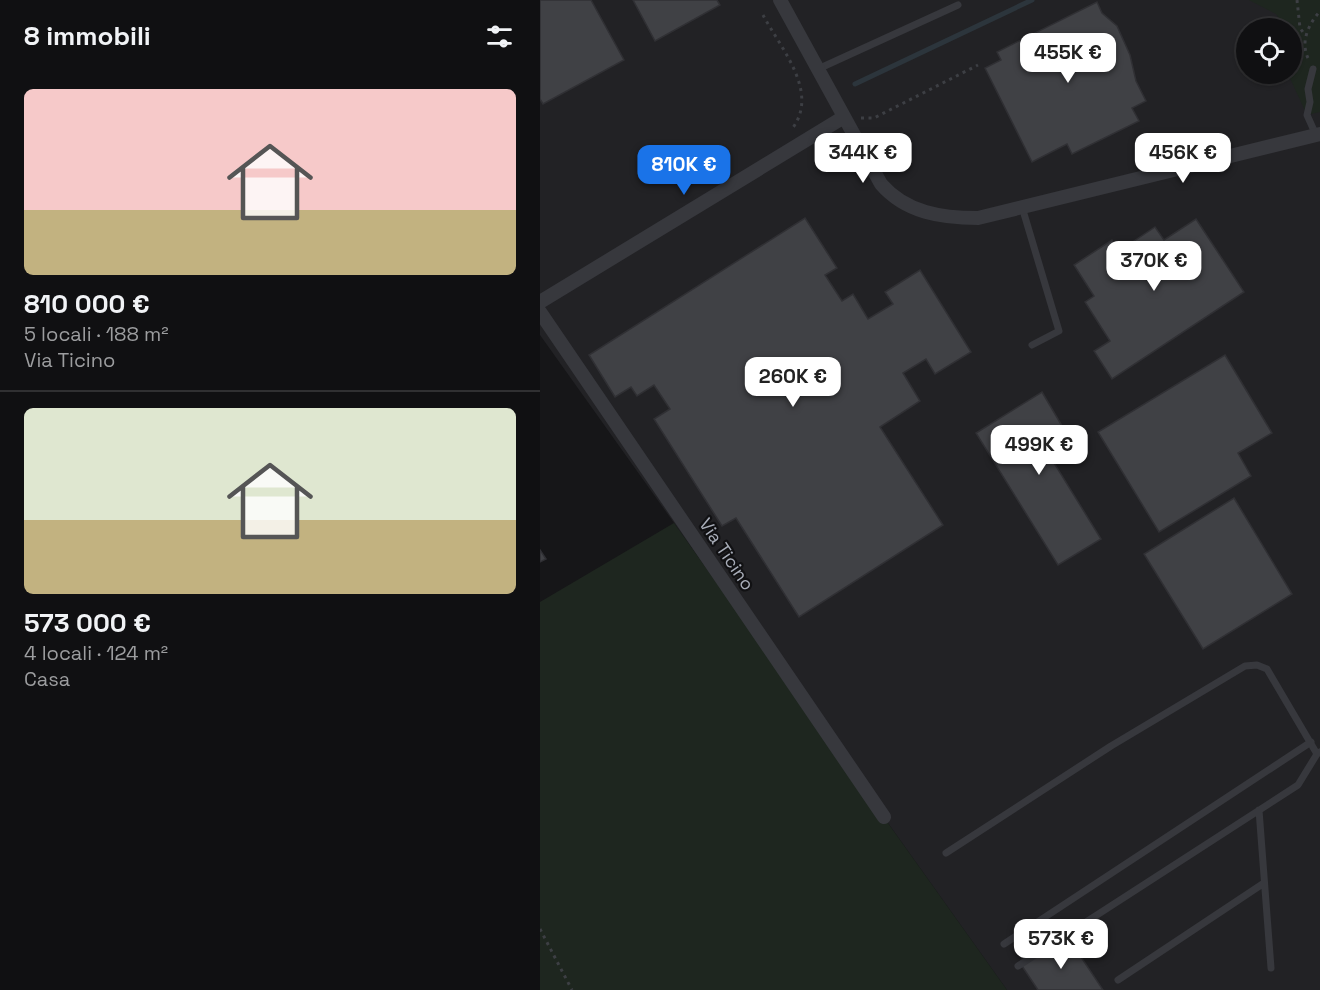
<!DOCTYPE html>
<html lang="it">
<meta charset="utf-8">
<style>
:root{--surface:#101012;--page:#19191b;--text:#f1f3f6;--muted:#9c9d9f;--line:#303032;--accent:#1a73e8}
body{margin:0;font-family:"Space Grotesk",sans-serif;background:var(--page);color:var(--text);height:100vh;display:flex;flex-direction:column;font-size:22px;white-space:nowrap}
*{box-sizing:border-box;margin:0}
p{font-size:20px;color:var(--muted)}
.icon{flex:none;width:33px;height:33px;fill:none;stroke:currentColor;stroke-width:2;stroke-linecap:round;stroke-linejoin:round}
.map{position:relative;flex:1;overflow:hidden}
.drawer{display:flex;flex-direction:column;background:var(--surface);width:540px}
.drawer>*{flex:none}
.fabs{position:absolute;left:696px;top:18px;display:grid;gap:12px}
.fabs a{display:grid;place-items:center;width:66px;height:66px;border-radius:50%;background:var(--surface);box-shadow:0 2px 4px #0004,0 0 0 2px var(--line);font-size:30px}
.price{position:absolute;translate:-50% -51px;padding:0 14px;border-radius:12px;background:#fff;color:#222;font-size:20px;line-height:39px;filter:drop-shadow(0 2px 3px #0008)}
.price::after{content:'';position:absolute;left:50%;top:36px;width:18px;height:14px;margin-left:-9px;background:inherit;clip-path:polygon(0 0,100% 0,50% 100%)}
.price.active{background:var(--accent);color:#fff}
ul{padding:0;list-style:none}
li{display:grid;align-content:center;gap:12px;height:318px;padding:0 24px}
li+li{border-top:2px solid var(--line)}
li span{display:grid;place-items:center;height:186px;border-radius:9px;color:#555}
li>.icon{margin-inline-start:auto}
span .icon{width:108px;height:108px;fill:#fffc;stroke-width:1}
li b{font-size:26px}
h2{display:flex;justify-content:space-between;align-items:center;height:72px;padding:0 24px;font-size:26px}
main{display:flex;flex:1;min-height:0}
.map>svg:first-child{display:block}
.built{fill:#222225;fill-rule:evenodd}
.green{fill:#1e261f}
.lines{fill:none;stroke-linecap:round;stroke-linejoin:round}
.stream{stroke:#2c353c;stroke-width:5}
.building{fill:#404145;stroke:#303034;stroke-width:1.5}
.path{stroke:#3d3f44;stroke-width:3;stroke-dasharray:3 4.5;stroke-linecap:butt}
.service{stroke:#37383d;stroke-width:7}
.minor{stroke:#37383d;stroke-width:14}
.labels{text-anchor:middle;dominant-baseline:central;stroke-width:4.5;stroke-linejoin:round;paint-order:stroke}
.street-label{font-size:18px;fill:#a8adb8;stroke:#111113}
</style>
<main>
<section class="drawer">
<h2>8 immobili<svg class="icon" aria-label="filters" viewBox="0 0 24 24"><path d="M4 7h16M4 17h16"/><circle cx="9" cy="7" r="2"/><circle cx="15" cy="17" r="2"/></svg></h2>
<ul>
<li><span style="background:linear-gradient(#f6c9c9 65%,#c2b280 0)"><svg class="icon" aria-label="home" viewBox="0 0 24 24"><path d="M3 11l9-7 9 7M6 9v11h12V9"/></svg></span><div><b>810 000 €</b><p>5 locali · 188 m²</p><p>Via Ticino</p></div></li>
<li><span style="background:linear-gradient(#dfe7d0 60%,#c2b280 0)"><svg class="icon" aria-label="home" viewBox="0 0 24 24"><path d="M3 11l9-7 9 7M6 9v11h12V9"/></svg></span><div><b>573 000 €</b><p>4 locali · 124 m²</p><p>Casa</p></div></li>
</ul>
</section>
<div class="map">
<svg width="780" height="990" viewBox="0 0 780 990">
<rect width="100%" height="100%" fill="#161618"/>
<path class="built" d="M0 0H780V990H467L0 335ZM706 28H752V74H706Z"/>
<path class="green" d="M709 0H780V112L767 115 748 74H752L753 41 752 28H746L736 14Z
M134 523 467 990H0V602Z"/>
<g class="lines">
<path class="stream" d="M315 84 492 0"/>
</g>
<path class="building" d="M0 0H51L84 60 3 104 0 99Z
M93 0H177L180 5 115 41Z
M557 2 562 13 577 26 590 55 596 81 606 101 592 108 599 121 532 154 527 144 492 162 445 68 461 60 457 52Z
M265 218 297 268 285 275 302 301 313 294 328 319 353 304 345 292 380 270 431 352 395 374 386 359 363 373 380 401 340 427 403 525 259 617 196 518 182 526 114 419 130 409 114 385 97 396 91 387 75 397 49 355Z
M656 219 704 292 572 379 554 351 570 341 545 302 554 296 534 265 572 240 579 251 615 227 624 240Z
M685 355 732 433 698 453 711 476 619 532 558 432Z
M502 392 528 436 506 450 561 539 518 565 436 433Z
M694 498 752 594 663 649 604 554Z
M0 550 6 559 0 562Z
M527 936 563 990H498L482 966Z"/>
<g class="lines">
<path class="path" d="M757 0 760 28 765 35
M223 15C241 49 280 92 252 129
M768 58C760 41 769 24 780 11
M321 118H334L438 65
M0 929 32 990"/>
<path class="service" d="M278 69 418 5
M773 69 768 89 770 102 767 115 776 135
M482 207 519 331 492 345
M719 810 731 968
M406 853 571 746 705 666 717 665 727 669 777 754 780 752
M464 944 771 742
M478 966 758 785 777 754
M578 980 724 883"/>
<path class="minor" d="M240 0 341 184C366 213 402 218 438 218L780 134
M0 302 304 117
M0 312 344 817"/>
</g>
<g class="labels">
<g class="street-label">
<text transform="translate(187 554) rotate(56)">Via Ticino</text>
</g>
</g>
</svg>
<div class="fabs">
<a><svg class="icon" aria-label="locate" viewBox="0 0 24 24"><circle cx="12" cy="12" r="6"/><path d="M12 2v4M12 18v4M2 12h4M18 12h4"/></svg></a>
</div>
<b class="price" style="left:528px;top:84px">455K €</b>
<b class="price" style="left:323px;top:184px">344K €</b>
<b class="price" style="left:643px;top:184px">456K €</b>
<b class="price active" style="left:144px;top:196px">810K €</b>
<b class="price" style="left:614px;top:292px">370K €</b>
<b class="price" style="left:253px;top:408px">260K €</b>
<b class="price" style="left:499px;top:476px">499K €</b>
<b class="price" style="left:521px;top:970px">573K €</b>
</div>
</main>
